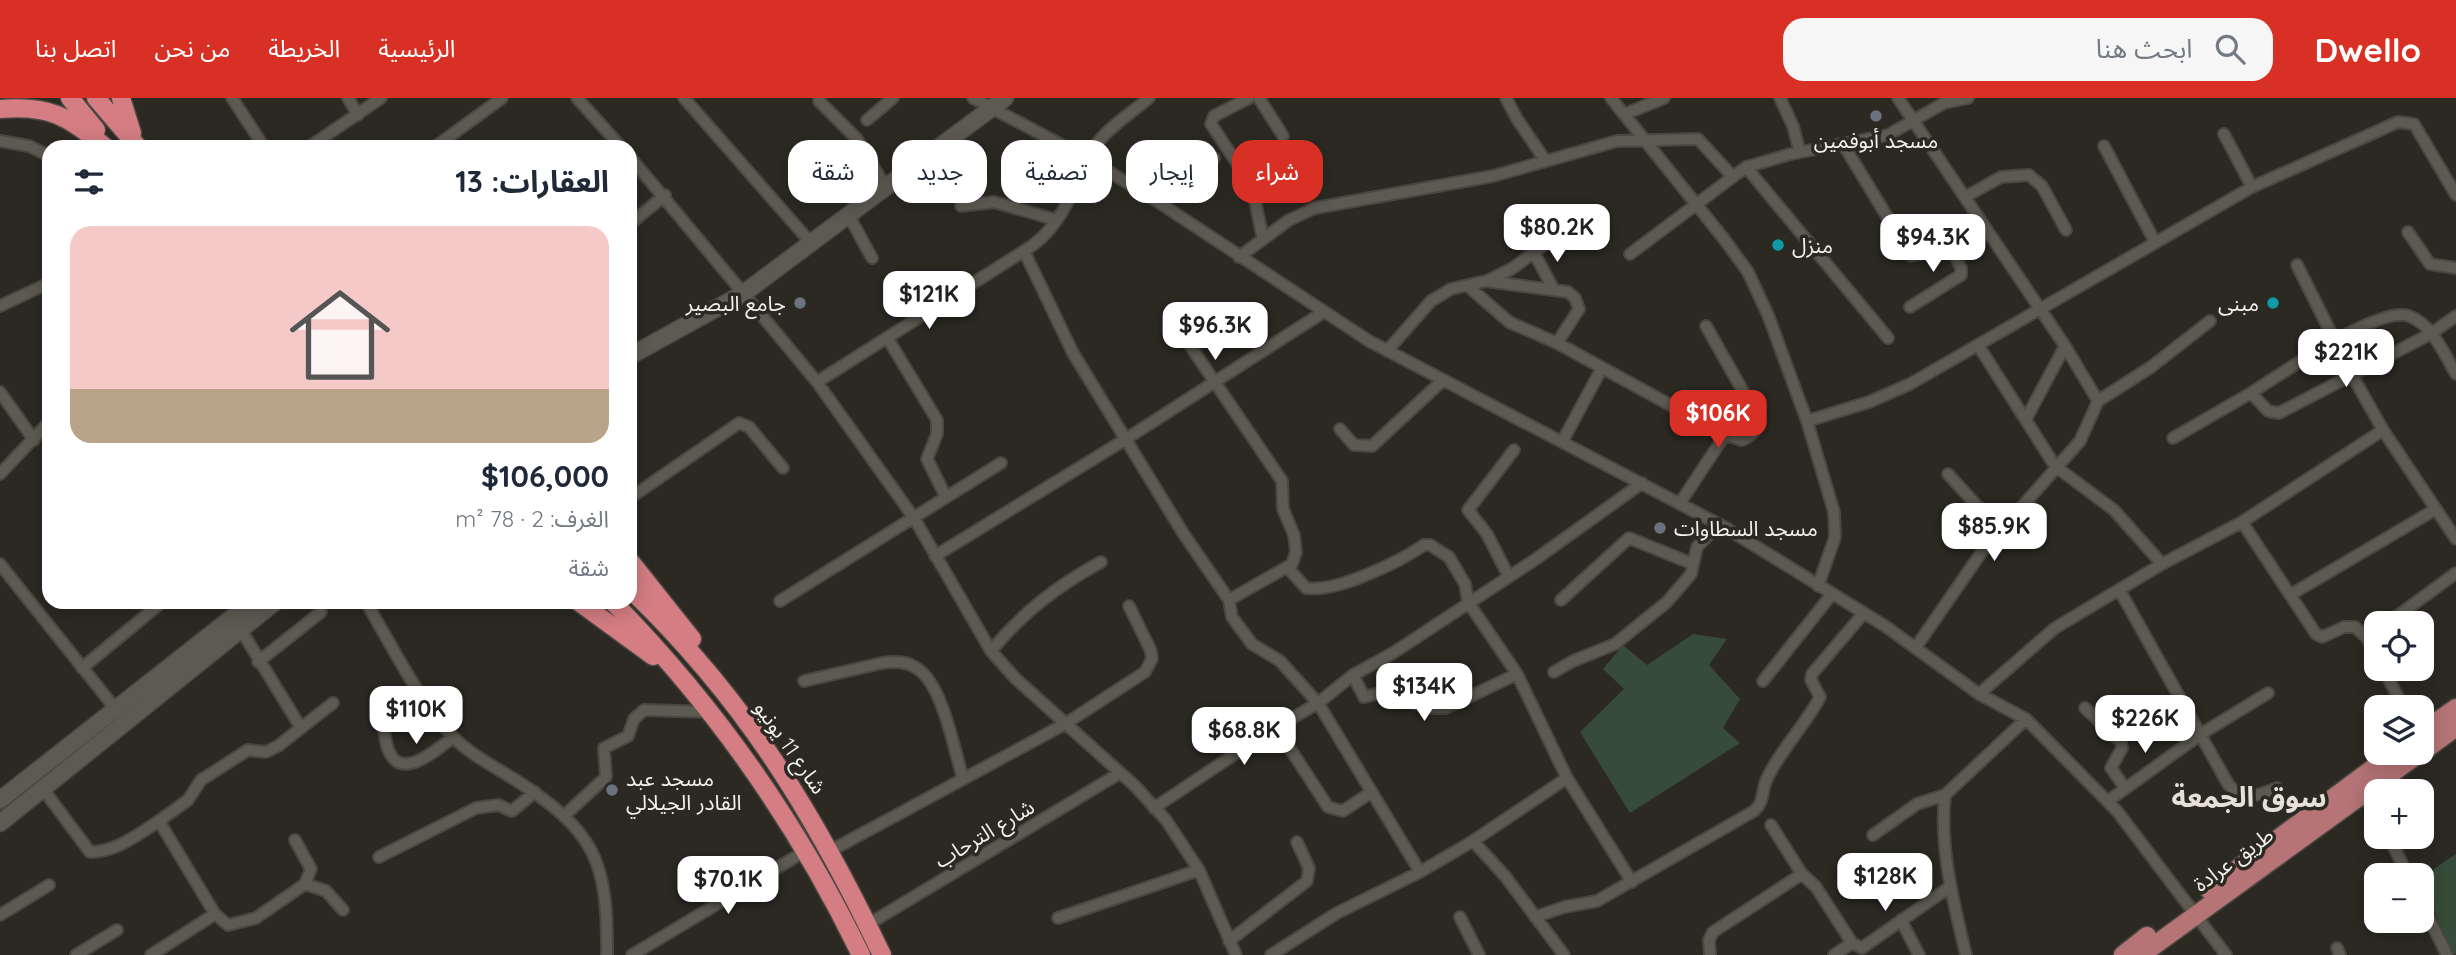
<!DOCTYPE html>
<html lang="ar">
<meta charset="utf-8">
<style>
:root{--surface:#fff;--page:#f6f6f7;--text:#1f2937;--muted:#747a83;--accent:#d93025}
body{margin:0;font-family:Quicksand,"Noto Sans Arabic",sans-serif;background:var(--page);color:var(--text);direction:rtl;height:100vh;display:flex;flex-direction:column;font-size:26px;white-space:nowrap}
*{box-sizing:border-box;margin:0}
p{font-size:23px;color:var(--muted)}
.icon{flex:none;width:38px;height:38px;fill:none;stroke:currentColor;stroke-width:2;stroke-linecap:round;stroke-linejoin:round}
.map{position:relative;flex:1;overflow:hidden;direction:ltr}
.sheet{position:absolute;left:42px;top:42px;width:595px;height:469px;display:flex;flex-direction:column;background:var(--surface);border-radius:21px;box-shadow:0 4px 18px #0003;direction:rtl}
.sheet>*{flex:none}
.banner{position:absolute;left:658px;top:42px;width:665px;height:63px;direction:rtl;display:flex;gap:14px}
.fabs{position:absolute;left:2364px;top:513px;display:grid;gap:14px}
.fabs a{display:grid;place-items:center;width:70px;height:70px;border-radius:14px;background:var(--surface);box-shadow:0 4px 18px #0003;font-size:35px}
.price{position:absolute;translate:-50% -60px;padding:0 16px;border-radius:14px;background:#fff;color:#222;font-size:23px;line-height:46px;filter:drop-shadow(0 2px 4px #0008)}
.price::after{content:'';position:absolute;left:50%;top:42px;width:21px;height:16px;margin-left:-10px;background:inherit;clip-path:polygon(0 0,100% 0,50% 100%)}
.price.current{background:var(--accent);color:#fff}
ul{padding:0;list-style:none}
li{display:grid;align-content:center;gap:14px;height:371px;padding:0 28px}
li span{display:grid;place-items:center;height:217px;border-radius:21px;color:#555}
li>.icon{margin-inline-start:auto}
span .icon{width:126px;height:126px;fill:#fffc;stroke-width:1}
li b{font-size:30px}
h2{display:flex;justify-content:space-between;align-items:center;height:84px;padding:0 28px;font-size:30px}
.chip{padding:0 24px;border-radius:21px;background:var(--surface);box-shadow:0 4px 18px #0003;font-size:24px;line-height:63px}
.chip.current{background:var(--accent);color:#fff}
header{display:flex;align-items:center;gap:42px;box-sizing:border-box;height:98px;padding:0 35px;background:var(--accent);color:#fff}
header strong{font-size:33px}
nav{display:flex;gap:38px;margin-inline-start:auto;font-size:24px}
.search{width:490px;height:63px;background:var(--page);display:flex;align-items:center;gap:18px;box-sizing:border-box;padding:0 24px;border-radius:21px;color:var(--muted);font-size:26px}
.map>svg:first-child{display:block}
.green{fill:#374b39}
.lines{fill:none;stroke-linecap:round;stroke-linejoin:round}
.minor-casing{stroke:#4a4741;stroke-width:14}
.secondary-casing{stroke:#4a4741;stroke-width:19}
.primary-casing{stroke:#4a4741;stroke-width:21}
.trunk-casing{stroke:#4a4741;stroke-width:21}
.minor{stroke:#5d5a52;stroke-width:10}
.secondary{stroke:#5d5a52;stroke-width:16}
.primary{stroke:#b67477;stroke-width:18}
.trunk{stroke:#d47d83;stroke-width:18}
.worship-dot{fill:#6b7280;stroke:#2b2922;stroke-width:2.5}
.culture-dot{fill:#0f9aa8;stroke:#2b2922;stroke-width:2.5}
.labels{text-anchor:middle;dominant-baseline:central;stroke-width:7;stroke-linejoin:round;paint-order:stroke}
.poi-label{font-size:21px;fill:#f3f1ed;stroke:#2b2922;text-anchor:start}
.street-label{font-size:21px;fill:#f3f1ed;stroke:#2b2922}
.district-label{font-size:28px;font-weight:bold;fill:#e5e1d8;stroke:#2b2922}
</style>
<header>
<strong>Dwello</strong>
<div class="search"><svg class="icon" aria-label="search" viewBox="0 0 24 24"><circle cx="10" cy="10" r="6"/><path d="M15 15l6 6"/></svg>ابحث هنا</div>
<nav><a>الرئيسية</a><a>الخريطة</a><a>من نحن</a><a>اتصل بنا</a></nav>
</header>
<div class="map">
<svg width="2456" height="857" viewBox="0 0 2456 857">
<rect width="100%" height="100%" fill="#2b2922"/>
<path class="green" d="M1693 536 1727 541 1709 567 1740 601 1723 630 1740 645 1630 715 1580 634 1624 591 1603 571 1623 547 1647 567Z
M2456 756V856L2450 855 2422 779Z"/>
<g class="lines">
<defs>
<path id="minor" d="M232 0 264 49
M348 0 358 17
M577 0 621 49
M684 0 811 145
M973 0 1090 62 1152 100 1369 243 1726 430 1885 528 1979 596 2026 621 2117 713 2226 857
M1149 0C1135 12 1105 32 1096 47 1073 86 1065 129 1024 153L1073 255 1183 435 1229 502 1232 519 1252 546 1280 563 1318 605 1420 774
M1249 0 1214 18 1211 26 1252 88 1263 141
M1259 0 1283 38
M1506 0 1517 21 1545 62
M1611 0 1724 141 1748 174 1768 217 1807 323 1834 414 1835 439 1818 488
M1780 0 1793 28 1800 54
M1898 0 2065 248 2098 303
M819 3 857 41 887 91
M1625 16 1664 0
M867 22 893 0
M2224 36 2252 89
M0 43 29 48 49 58
M1843 46 1911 158 1920 156 1978 119
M2104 48 2155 144
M309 49 381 0
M435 49 502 0
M630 59 817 284 914 420 991 553 1015 580 1135 688 1166 722 1199 772 1236 857
M1746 69 1888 240
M1965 99 2001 79 2029 77 2042 88 2066 132
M1152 100 1214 60
M961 108 994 104 1057 122
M849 118 872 160
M630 126 665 97
M2408 134 2430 166 2456 170
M1533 153 1554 192
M1630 156 1746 69 1791 56 1888 37 1944 5 1968 0
M1239 159 1289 122 1315 110 1493 78 1617 43 1698 41 1733 79
M2297 167 2352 277 2432 235 2456 218
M1489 182 1513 170 1581 119
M1468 188 1509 224 1557 245 1725 337 1742 342C1753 338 1760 329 1757 318L1706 228
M0 208 49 185
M1910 209 1961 177V170L1946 140
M888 241 937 322V336L927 361 946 399
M1978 247 2055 368 2114 412 2162 466
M1191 249 1282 383 1283 411 1294 437 1296 454 1292 466 1287 469
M1387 253 1431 203 1451 191 1486 183 1568 194 1575 200 1579 211 1557 245
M817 284 1024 153
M0 294 34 342
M2251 295C2280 277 2379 207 2409 218 2433 227 2444 256 2456 276
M2026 321 2065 248
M1807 323 1869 304 1910 286 2252 89 2398 24 2414 26 2456 97
M1340 331 1354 347 1372 348 1442 283
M2173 340 2251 295 2268 313 2279 315 2352 277 2383 332 2456 441
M1562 344 1602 270
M0 376 49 324
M1948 376 1979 410 2010 424
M630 400 739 325 749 329 783 370
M1680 405 1725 337
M2242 424 2316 536 2322 539 2344 529H2355L2367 540 2376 557
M935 458 1126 341 1322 215
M0 466 118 614
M1509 479 1487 436 1468 412 1514 352
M2120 493 2228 686C2244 705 2256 698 2277 690
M2290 497 2436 411
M1229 502 1287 469 1306 490C1336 495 1399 464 1424 447H1430L1449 459 1465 486 1468 504 1517 576 1567 680 1632 784
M1561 502 1629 440 1693 466
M780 503 1001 365
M366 504C389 543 422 608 453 639 470 656 493 668 514 681 595 733 608 762 607 857
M2388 525 2456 475
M241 532 301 630
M1916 549 1981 455 2080 343 2098 303 2151 269 2210 223
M991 553C1022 515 1057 488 1101 464
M258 564 321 514
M82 570 162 504
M2383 570 2403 609
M1554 574 1573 563 1615 546 1667 504 1691 476 1697 449 1719 426
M1353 577 1364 599 1380 595 1430 610H1446L1517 576
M804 583 882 565C895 563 907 563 918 571 943 588 954 652 963 680
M1763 583 1832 496
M1979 596 2055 530 2162 466 2242 424 2383 332
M2085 610 2121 644 2122 650 2111 670 2125 690
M384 629C388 689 424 663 453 639
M1276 629 1328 709 1343 713 1370 695
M43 691 90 754C116 754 137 737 159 723L215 816 228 827 256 820 305 786 326 793 343 812
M2364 695 2376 718
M2108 703 2201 636 2268 595
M1154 710 1262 638 1318 605 1353 577 1393 555 1536 461 1642 385
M565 717 606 679 604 650 628 638 634 621 644 612 710 614
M159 723 188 702 201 682 248 652 266 654 278 648 333 605
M1771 727 1802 776
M1873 737 1917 706 1945 697
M2388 738 2408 777
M295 742 311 771 305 786
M1473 743 1505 778 1564 857
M830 753 1065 626 1145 574 1152 561 1151 553 1129 508
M379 759 476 710 498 707 512 713 535 694
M2422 806 2447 857
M0 817 49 787
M1460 819 1479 857
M1535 819 1564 809 1597 803 1754 713C1765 703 1761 695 1766 683 1779 653 1805 628 1820 599L1811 582 1812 576 1863 516
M1058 820 1199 772
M1901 822 1919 857
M867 827 1120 675
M1229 843 1307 783 1309 770 1297 744
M2337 850 2340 857
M76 857 117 832
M151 857 215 816
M632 857 807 752
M1271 857 1337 815 1420 774 1473 743 1567 680
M1710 857 1709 842 1713 834 1802 776 1816 789 1852 845
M1834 857 1852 845 1862 850 1869 845 1951 788
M1966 857C1954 806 1939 750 1945 697L2026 621"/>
<path id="secondary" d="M630 258 744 195 1005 0
M0 702 252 504
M0 725 275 504"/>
<path id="primary" d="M2422 634 2456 610
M2422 654 2456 629
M2209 792 2395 654
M2123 857 2147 838
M2141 857 2421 654"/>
<path id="trunk" d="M70 0 96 32
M96 0 138 49
M121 0 132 35
M0 11C49 7 68 18 105 49
M630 463 692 541
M630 491C745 601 814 715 882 857
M579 504 653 558
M613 504C716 609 797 724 861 857"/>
</defs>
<use href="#minor" class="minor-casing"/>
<use href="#secondary" class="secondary-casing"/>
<use href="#primary" class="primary-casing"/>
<use href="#trunk" class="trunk-casing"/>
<use href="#minor" class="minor"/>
<use href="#secondary" class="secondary"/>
<use href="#primary" class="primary"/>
<use href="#trunk" class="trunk"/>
</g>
<g class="worship-dot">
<circle cx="1876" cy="18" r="7"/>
<circle cx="800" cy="205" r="7"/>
<circle cx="1660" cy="430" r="7"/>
<circle cx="612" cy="692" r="7"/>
</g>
<g class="culture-dot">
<circle cx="1778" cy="147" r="7"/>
<circle cx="2273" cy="205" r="7"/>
</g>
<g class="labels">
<g class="poi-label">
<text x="1876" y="42" text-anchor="middle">مسجد أبوفمين</text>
<text x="1792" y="147">منزل</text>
<text x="786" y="205" text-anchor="end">جامع البصير</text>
<text x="2259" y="205" text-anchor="end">مبنى</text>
<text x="1674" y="430">مسجد السطاوات</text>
<text x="626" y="680">مسجد عبد<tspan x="626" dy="24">القادر الجيلالي</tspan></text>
</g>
<g class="street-label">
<text transform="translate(791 649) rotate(55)">شارع 11 يونيو</text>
<text transform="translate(984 735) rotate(-31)">شارع الترحاب</text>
<text transform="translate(2233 761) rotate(-36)">طريق عرادة</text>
</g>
<g class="district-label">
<text x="2249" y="698">سوق الجمعة</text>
</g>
</g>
</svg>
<div class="fabs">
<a><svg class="icon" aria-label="locate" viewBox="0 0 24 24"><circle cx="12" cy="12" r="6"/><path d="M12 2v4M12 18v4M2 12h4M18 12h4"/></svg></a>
<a><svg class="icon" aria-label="layers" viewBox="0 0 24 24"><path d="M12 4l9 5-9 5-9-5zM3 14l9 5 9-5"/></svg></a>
<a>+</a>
<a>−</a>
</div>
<b class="price" style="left:1557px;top:166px">$80.2K</b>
<b class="price" style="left:1933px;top:176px">$94.3K</b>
<b class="price" style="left:929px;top:233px">$121K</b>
<b class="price" style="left:1215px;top:264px">$96.3K</b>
<b class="price" style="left:2346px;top:291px">$221K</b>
<b class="price current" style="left:1718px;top:352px">$106K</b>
<b class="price" style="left:1994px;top:465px">$85.9K</b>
<b class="price" style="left:1424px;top:625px">$134K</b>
<b class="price" style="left:416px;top:648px">$110K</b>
<b class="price" style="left:2145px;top:657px">$226K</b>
<b class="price" style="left:1244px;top:669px">$68.8K</b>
<b class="price" style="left:1885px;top:815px">$128K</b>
<b class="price" style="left:728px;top:818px">$70.1K</b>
<div class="banner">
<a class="chip current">شراء</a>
<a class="chip">إيجار</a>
<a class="chip">تصفية</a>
<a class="chip">جديد</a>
<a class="chip">شقة</a>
</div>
<section class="sheet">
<h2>العقارات: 13<svg class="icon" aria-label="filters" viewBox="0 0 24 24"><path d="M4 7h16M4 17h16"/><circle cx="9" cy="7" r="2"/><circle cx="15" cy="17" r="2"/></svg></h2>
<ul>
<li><span style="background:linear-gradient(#f6c9c9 75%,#b9a48a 0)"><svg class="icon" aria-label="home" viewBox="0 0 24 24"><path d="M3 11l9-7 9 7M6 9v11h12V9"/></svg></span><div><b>$106,000</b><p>الغرف: 2 · 78 m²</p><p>شقة</p></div></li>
</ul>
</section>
</div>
